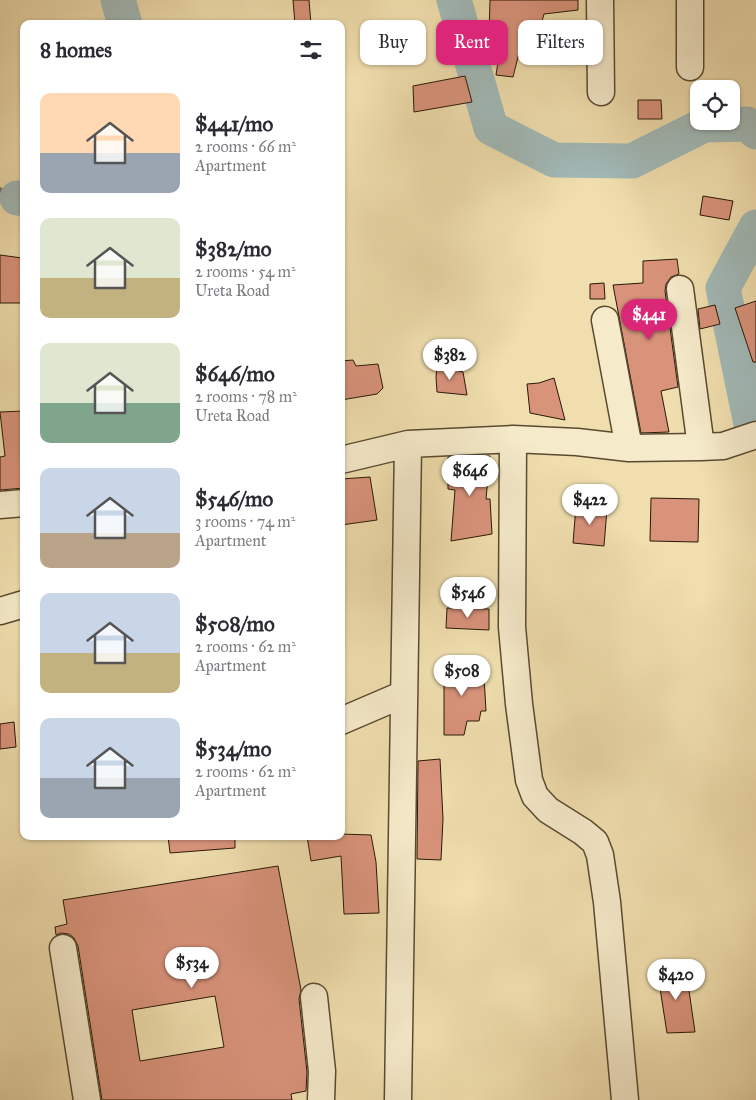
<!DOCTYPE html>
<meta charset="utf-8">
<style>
:root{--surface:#fff;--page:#f2f2f3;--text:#2b2b33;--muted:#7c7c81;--accent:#db2777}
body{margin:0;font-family:"IM FELL Great Primer",serif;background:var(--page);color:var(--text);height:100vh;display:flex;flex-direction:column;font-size:19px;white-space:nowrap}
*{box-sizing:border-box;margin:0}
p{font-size:16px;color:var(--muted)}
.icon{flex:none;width:28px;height:28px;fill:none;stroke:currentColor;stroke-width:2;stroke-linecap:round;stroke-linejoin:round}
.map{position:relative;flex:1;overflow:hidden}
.side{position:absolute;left:20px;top:20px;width:325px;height:820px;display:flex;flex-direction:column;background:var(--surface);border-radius:10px;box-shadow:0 1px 4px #0004}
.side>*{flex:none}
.guide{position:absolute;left:360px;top:20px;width:320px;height:45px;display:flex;gap:10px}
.fabs{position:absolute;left:690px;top:80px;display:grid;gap:10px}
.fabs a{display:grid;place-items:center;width:50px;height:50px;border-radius:10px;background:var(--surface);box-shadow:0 1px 4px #0004;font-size:25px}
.price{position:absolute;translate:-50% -42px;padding:0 11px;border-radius:18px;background:#fff;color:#222;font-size:16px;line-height:32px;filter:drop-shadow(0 1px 2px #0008)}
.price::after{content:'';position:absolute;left:50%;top:30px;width:15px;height:11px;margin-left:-8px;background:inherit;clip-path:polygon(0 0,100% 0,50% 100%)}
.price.current{background:var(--accent);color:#fff}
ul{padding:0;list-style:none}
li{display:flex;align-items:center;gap:15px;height:125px;padding:0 20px}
li span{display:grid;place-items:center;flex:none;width:140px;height:100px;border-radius:10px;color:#555}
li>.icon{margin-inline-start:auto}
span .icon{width:60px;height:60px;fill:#fffc;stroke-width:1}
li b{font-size:21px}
h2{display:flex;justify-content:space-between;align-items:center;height:60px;padding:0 20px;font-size:21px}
.tag{padding:0 18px;border-radius:10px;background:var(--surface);box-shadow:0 1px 4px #0004;font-size:18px;line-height:45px}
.tag.current{background:var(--accent);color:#fff}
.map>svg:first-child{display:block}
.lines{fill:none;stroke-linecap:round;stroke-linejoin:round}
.stream{stroke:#717971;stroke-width:5.5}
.river{stroke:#a1b9b7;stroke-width:35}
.building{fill:#d9937b;stroke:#281907;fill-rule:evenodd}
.minor-casing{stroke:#5a4a31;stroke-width:29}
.minor{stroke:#f5eaca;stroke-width:26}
</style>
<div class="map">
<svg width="756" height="1100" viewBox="0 0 756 1100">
<rect width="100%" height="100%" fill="#f0deae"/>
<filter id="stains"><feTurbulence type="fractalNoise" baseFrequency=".004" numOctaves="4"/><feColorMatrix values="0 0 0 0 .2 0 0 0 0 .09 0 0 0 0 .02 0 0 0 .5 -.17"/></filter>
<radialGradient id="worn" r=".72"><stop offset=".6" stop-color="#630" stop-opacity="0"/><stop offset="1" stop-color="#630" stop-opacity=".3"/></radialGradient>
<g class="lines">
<path class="stream" d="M0 190 17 198"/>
<path class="river" d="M118 0 125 24
M454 0 491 128 554 160 632 161 704 125 747 124 756 132
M17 198 24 199
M752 429 723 288 756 227"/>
</g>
<path class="building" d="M293 0H309L311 24H295Z
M490 0H578V10L544 14 533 53 520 49 513 77 496 75 503 30 489 33Z
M465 76 472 102 414 112 413 86Z
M638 100H661L662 119H638Z
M703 196 733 201 729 220 700 215Z
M0 255 22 258 24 303H0Z
M677 259 679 274 671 277 666 284 665 291 678 387 661 391 669 432 641 433 613 285 643 283V261Z
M604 283 605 299H590V284Z
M756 301V362H753L735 308Z
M715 305 720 324 700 329 698 309Z
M353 360 356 366 378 364 383 388 377 394 341 400V361Z
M437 365 463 372 467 395 437 392 436 377Z
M554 378 565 420 530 413 527 384 539 383Z
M24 411V488L0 490V457L5 456 0 412Z
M490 456 486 499H490L492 534 451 541 455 490 448 489V457Z
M370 477 377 520 341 525V479Z
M651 498 699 499 698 542 650 541Z
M576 506 607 509 604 546 573 543Z
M447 608 489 609V630L446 628Z
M444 661H472L476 678 484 677 486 711H481L479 721H467L464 735H444Z
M14 722 16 747 0 749V724Z
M440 759 443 819 441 860 417 859 418 761Z
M341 834 371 835 376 862 379 913 344 914 341 856 311 861 307 836H341Z
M168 836H235V848L170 853Z
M278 866 301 990 299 999 307 1072 306 1091 291 1094 292 1100H102L78 946 74 938 69 934 61 933 56 935 55 927 67 924 63 900ZM215 996 224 1047 140 1061 132 1010Z
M657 969 686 970 695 1032 667 1033Z"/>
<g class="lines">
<defs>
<path id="minor" d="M600 0 601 92
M690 67V0
M680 289 701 447
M605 320 629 448
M513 439 512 627 519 704 529 780 535 796 548 810 583 832 595 842 600 855 607 902 625 1100
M341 460 408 444
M0 505 24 503
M0 611 24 604
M341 721 404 694
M63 948 87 1100
M314 997 322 1071 321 1100
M398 1100 408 444 513 439 577 442 629 448 701 447 723 446 756 435"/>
</defs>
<use href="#minor" class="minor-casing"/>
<use href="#minor" class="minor"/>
</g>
<rect width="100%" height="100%" filter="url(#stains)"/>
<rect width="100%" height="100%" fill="url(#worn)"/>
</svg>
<div class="fabs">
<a><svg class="icon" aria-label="locate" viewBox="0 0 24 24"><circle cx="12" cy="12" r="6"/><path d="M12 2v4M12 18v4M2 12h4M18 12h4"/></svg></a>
</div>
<b class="price current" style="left:649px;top:341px">$441</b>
<b class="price" style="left:450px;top:381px">$382</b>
<b class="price" style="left:470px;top:497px">$646</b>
<b class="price" style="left:590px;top:526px">$422</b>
<b class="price" style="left:468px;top:619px">$546</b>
<b class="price" style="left:462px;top:697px">$508</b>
<b class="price" style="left:192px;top:989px">$534</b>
<b class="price" style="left:676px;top:1001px">$420</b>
<div class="guide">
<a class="tag">Buy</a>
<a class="tag current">Rent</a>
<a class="tag">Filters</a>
</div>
<section class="side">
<h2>8 homes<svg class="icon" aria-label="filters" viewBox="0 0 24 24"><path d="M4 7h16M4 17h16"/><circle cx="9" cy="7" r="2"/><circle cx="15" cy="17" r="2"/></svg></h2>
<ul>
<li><span style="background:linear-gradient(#ffd9b3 60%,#9aa5b1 0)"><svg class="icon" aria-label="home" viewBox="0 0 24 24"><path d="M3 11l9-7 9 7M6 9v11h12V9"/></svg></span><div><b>$441/mo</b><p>2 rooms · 66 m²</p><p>Apartment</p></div></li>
<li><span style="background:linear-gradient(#dfe7d0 60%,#c2b280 0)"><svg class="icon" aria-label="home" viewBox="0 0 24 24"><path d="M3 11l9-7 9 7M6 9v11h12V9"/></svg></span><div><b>$382/mo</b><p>2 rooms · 54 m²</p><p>Ureta Road</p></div></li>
<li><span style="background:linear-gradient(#dfe7d0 60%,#7fa58c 0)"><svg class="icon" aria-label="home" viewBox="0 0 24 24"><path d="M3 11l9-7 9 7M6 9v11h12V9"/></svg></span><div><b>$646/mo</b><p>2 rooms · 78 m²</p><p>Ureta Road</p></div></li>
<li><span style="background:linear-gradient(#c9d6e8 65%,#b9a48a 0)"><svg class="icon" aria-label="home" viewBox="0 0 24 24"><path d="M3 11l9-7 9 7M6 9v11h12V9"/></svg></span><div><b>$546/mo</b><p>3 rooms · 74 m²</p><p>Apartment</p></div></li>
<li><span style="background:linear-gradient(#c9d6e8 60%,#c2b280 0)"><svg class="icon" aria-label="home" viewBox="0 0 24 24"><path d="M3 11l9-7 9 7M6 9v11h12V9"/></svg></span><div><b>$508/mo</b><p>2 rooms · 62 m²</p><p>Apartment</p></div></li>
<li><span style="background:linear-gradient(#c9d6e8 60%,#9aa5b1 0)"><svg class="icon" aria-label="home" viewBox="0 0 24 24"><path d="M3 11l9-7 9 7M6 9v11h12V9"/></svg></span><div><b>$534/mo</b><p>2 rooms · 62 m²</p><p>Apartment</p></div></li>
</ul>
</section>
</div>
